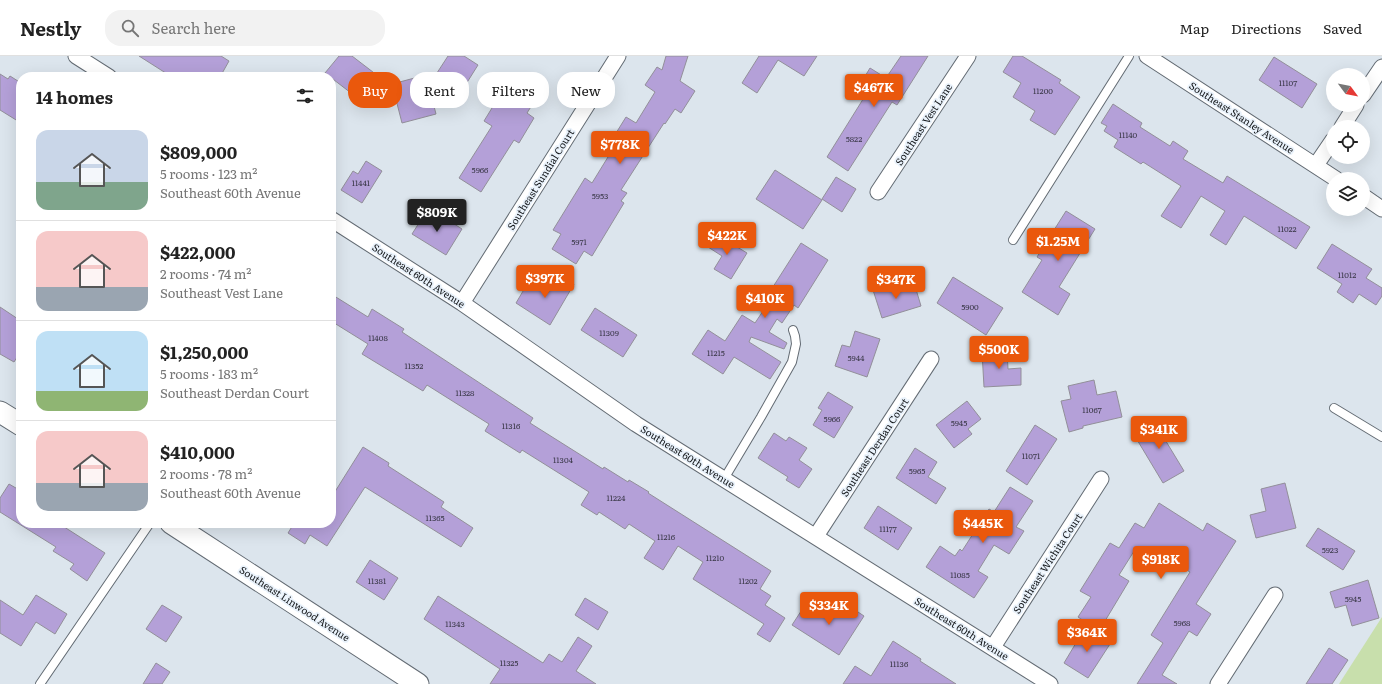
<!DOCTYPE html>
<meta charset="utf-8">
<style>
:root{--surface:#fff;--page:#f2f2f2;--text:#222;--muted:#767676;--line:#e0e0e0;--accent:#ea580c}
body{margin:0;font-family:Literata,serif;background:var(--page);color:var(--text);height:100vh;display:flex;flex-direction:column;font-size:15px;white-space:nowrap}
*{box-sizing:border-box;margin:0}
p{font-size:13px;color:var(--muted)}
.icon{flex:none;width:22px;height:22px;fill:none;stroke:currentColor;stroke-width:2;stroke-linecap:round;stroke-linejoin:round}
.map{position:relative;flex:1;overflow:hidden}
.details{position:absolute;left:16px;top:16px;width:320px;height:456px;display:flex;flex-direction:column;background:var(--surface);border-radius:16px;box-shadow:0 4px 16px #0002}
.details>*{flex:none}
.banner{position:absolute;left:348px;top:16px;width:380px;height:36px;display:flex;gap:8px}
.needle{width:26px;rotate:122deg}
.buttons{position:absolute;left:1326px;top:12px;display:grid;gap:8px}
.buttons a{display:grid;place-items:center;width:44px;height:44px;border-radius:50%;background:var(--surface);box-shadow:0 4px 16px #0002;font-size:20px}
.price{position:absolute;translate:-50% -34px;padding:0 9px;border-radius:4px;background:var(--accent);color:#fff;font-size:13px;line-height:26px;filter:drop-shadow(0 1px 2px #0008)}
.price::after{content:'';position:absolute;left:50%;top:24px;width:12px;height:9px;margin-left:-6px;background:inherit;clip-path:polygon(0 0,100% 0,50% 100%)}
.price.on{background:#222;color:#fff}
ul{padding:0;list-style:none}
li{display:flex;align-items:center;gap:12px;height:100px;padding:0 20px}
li+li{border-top:1px solid var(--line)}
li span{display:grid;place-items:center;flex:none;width:112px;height:80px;border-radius:12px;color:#555}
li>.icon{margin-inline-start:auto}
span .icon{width:48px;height:48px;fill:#fffc;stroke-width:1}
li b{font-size:17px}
h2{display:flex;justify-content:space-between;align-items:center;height:48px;padding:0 20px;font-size:17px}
.chip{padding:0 14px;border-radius:16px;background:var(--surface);box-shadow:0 4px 16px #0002;font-size:14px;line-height:36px}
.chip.on{background:var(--accent);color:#fff}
header{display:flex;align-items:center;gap:24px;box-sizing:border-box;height:56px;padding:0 20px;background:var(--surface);border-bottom:1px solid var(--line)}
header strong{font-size:19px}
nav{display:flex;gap:22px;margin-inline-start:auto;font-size:14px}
.search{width:280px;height:36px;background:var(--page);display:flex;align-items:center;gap:10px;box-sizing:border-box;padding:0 14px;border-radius:16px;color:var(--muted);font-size:15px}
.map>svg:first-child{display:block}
.green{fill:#c8dfac}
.building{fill:#b4a0d8;stroke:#928f99}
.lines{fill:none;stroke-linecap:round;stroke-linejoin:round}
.lane-casing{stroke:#636b73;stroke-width:10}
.street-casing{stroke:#636b73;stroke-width:17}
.secondary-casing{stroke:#636b73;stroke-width:23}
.lane{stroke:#fff;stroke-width:8}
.street{stroke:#fff;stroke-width:15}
.secondary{stroke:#fff;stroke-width:21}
.labels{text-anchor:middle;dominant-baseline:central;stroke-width:3.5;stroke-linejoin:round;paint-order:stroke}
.number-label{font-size:8px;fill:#3a3848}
.street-label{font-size:10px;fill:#121518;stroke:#e9f2fb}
</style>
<header>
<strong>Nestly</strong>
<div class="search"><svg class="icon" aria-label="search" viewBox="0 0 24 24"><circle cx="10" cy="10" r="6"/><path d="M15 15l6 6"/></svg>Search here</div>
<nav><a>Map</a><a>Directions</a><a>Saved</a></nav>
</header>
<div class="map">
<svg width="1382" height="628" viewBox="0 0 1382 628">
<rect width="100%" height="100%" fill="#dce5ed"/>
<path class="green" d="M1382 561V628H1339Z"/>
<path class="building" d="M139 0H221L229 5 220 21H172Z
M339 0H352L382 23 364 47 325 17Z
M448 0H464L478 9 461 36 435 20Z
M666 0H688L680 25 695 35 681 57 675 53 665 68 664 67 621 134 627 137 621 145 624 147 592 200 584 195 576 208 552 193 561 178 553 174 585 122 592 127 608 101 603 98 626 61 636 67 655 36 645 29 657 11 662 14Z
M759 0H817L804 20 778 4 757 37 742 27Z
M901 0H928L897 49 892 46 848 115 827 101 870 32 861 27 870 12 886 22Z
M1013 0H1022L1061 24 1059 27 1080 41 1055 79 1030 64 1035 55 1013 41 1021 27 1003 16Z
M1274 1 1317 28 1302 52 1259 24Z
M0 18 8 23 10 20 21 27V67L0 54Z
M426 19 436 58 402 67 392 28Z
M511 21 539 38 527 57 534 62 519 87 514 84 481 136 459 122 492 70 484 65Z
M1113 48 1142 67 1140 71 1170 90 1173 85 1188 95 1183 103 1223 127 1227 120 1310 171 1296 193 1244 160 1226 189 1210 179 1225 155 1201 140 1181 172 1161 160 1181 130 1143 106 1141 108 1114 91 1118 84 1104 75 1107 70 1101 67Z
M366 105 382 115 362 147 341 134 353 115 358 118Z
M775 114 822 144 803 173 756 143Z
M836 121 856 133 842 156 822 143Z
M1066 155 1095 173 1059 231 1070 238 1058 259 1022 236 1042 204 1037 201Z
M426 156 445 168 448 164 462 173 446 199 412 178Z
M716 178 747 197 731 223 714 213 722 200 708 191Z
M801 187 828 204 798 252 794 249 782 267 777 263 769 276 787 287 784 293 751 281 749 286 781 306 770 323 734 301 723 318 692 298 708 274 725 285 742 259 755 267 775 237 771 234Z
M1332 188 1372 213 1366 222 1382 232V240L1376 249 1359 238 1353 247 1337 236 1342 228 1317 212Z
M559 219 574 228 550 269 516 247 529 225 548 237Z
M953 221 1003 252 986 279 937 247Z
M896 226 898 235 915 230 921 250 882 262 873 234Z
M331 238 368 261 372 253 404 273 402 276 533 362 530 367 603 413 604 411 628 426 629 424 649 436 648 437 771 515 760 533 771 540 765 549 785 562 770 586 757 578 764 568 693 523 703 506 678 490 663 514 644 502 655 485 629 468 625 473 599 456 597 459 581 449 589 436 522 394 520 397 485 375 489 368 427 329 423 335 362 298 368 288 331 265Z
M0 251 21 265V295L14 306 0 298Z
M595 252 637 279 623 301 581 274Z
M855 275 880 283 867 321 835 310 842 289 850 291Z
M1007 295 1008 313 1021 312V329L984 331 982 296Z
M1094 324 1097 339 1116 335 1122 361 1083 370V372L1069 376 1061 345 1071 343 1068 330Z
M828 336 853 351 834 382 813 369 822 354 818 352Z
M967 345 981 363 968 373 972 378 954 392 936 369Z
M1160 361 1170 378 1164 382 1184 415 1163 427 1133 377Z
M1035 369 1057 383 1027 429 1006 415Z
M774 377 786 385 789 381 807 392 799 404 812 413 799 432 786 424 788 421 758 402Z
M363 391 389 407 388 410 444 446 441 451 473 472 461 491 365 431 327 490 310 479 305 488 288 477 293 469 291 467H331V442Z
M915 392 937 406 928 421 946 432 936 448 896 422Z
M1285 427 1296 472 1256 482 1250 459 1266 455 1261 433Z
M9 428 21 435V467H58L105 497 87 525 70 513 74 508 53 495 56 491 0 456V442Z
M1010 431 1033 445 1016 471 1024 475 1009 498 994 489 978 515 988 521 974 542 926 511 940 490 955 500 960 493 962 495 989 453 994 456Z
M1159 447 1203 475 1207 467 1236 485 1196 548 1211 558 1197 580 1189 575 1162 619 1177 628H1137L1163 587 1151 579 1190 516 1158 496 1155 501 1140 492 1139 494 1136 492 1119 519 1129 525 1099 575 1078 561 1091 541 1080 535 1110 487 1119 492 1135 467 1144 472Z
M878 450 912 472 898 494 864 472Z
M1318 472 1355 495 1343 514 1306 490Z
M370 504 398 522 384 544 356 526Z
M1368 524 1379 562 1352 570 1346 549 1335 552 1330 536Z
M36 539 67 558 55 578 36 566 21 590 0 577V544L23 559Z
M438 540 543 607 549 598 562 606 578 581 592 590 576 615 596 628H490L500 613 424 563Z
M585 542 608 556 598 574 575 559Z
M807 546 833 562 843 546 864 560 839 599 792 569Z
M162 549 182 561 166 586 146 573Z
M1085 572 1110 588 1088 622 1064 607Z
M893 585 921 603 920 605 956 628H843L855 610 871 620Z
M1329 592 1348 604 1332 628H1306Z
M156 607 170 616 162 628H143Z"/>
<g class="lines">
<defs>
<path id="lane" d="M1013 184 1129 0
M1334 352 1382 381
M724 423 761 361 792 306 796 288 795 280 793 274
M40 628 150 467"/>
<path id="street" d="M76 0 109 21
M1147 0 1336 123
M1363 39 1382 11
M1342 71 1356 49
M1316 109 1333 84
M878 136 968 0
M1363 140 1382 153
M331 163 462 247 636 368 1050 628
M462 247 618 0
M816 480 931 303
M993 591 1101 423
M1218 628 1275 539"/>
<path id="secondary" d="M0 356 21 369
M171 467 418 628"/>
</defs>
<use href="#lane" class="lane-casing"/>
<use href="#street" class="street-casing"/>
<use href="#secondary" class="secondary-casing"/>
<use href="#lane" class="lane"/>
<use href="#street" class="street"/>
<use href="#secondary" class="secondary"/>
</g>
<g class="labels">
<g class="number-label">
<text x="1288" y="26">11107</text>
<text x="1043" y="34">11200</text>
<text x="1128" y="78">11140</text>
<text x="854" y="82">5822</text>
<text x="480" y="113">5966</text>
<text x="361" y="126">11441</text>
<text x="600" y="139">5953</text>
<text x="1287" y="172">11022</text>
<text x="579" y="185">5971</text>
<text x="1347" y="218">11012</text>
<text x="970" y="250">5900</text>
<text x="609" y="276">11309</text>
<text x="378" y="281">11408</text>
<text x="716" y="296">11215</text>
<text x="856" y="301">5944</text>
<text x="414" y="309">11352</text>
<text x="465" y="336">11328</text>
<text x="1092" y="353">11067</text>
<text x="832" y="362">5966</text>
<text x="959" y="366">5945</text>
<text x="511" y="369">11316</text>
<text x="1031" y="399">11071</text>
<text x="563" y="403">11304</text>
<text x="917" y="414">5965</text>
<text x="616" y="441">11224</text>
<text x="435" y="461">11365</text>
<text x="888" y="472">11177</text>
<text x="666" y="480">11216</text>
<text x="1330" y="493">5923</text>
<text x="715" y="501">11210</text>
<text x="960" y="518">11085</text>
<text x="377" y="524">11381</text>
<text x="748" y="524">11202</text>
<text x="1353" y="542">5945</text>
<text x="1182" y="566">5968</text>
<text x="455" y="567">11343</text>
<text x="509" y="606">11325</text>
<text x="899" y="607">11136</text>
</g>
<g class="street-label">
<text transform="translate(1242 61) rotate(33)">Southeast Stanley Avenue</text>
<text transform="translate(923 68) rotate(-57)">Southeast Vest Lane</text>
<text transform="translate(540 123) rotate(-58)">Southeast Sundial Court</text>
<text transform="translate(419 219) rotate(33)">Southeast 60th Avenue</text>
<text transform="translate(874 391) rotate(-57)">Southeast Derdan Court</text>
<text transform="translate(688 400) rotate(32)">Southeast 60th Avenue</text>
<text transform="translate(1047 507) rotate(-57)">Southeast Wichita Court</text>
<text transform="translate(295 547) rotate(33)">Southeast Linwood Avenue</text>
<text transform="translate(962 572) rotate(32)">Southeast 60th Avenue</text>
</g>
</g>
</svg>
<div class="buttons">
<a><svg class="needle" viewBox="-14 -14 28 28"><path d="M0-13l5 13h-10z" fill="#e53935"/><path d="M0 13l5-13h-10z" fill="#767676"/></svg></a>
<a><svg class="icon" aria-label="locate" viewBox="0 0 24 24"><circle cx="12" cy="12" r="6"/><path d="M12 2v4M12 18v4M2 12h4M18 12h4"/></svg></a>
<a><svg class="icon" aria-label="layers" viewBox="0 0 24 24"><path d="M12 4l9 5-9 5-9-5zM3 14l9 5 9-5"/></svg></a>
</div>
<b class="price" style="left:874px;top:52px">$467K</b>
<b class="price" style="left:620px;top:109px">$778K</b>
<b class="price on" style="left:437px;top:177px">$809K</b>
<b class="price" style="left:727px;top:200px">$422K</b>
<b class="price" style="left:1058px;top:206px">$1.25M</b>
<b class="price" style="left:545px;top:243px">$397K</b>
<b class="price" style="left:896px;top:244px">$347K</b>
<b class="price" style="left:765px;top:263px">$410K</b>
<b class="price" style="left:999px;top:314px">$500K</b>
<b class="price" style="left:1159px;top:394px">$341K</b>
<b class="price" style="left:983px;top:488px">$445K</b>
<b class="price" style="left:1161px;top:524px">$918K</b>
<b class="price" style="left:829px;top:570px">$334K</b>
<b class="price" style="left:1087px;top:597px">$364K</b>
<div class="banner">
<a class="chip on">Buy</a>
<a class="chip">Rent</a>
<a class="chip">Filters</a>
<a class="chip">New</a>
</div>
<section class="details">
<h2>14 homes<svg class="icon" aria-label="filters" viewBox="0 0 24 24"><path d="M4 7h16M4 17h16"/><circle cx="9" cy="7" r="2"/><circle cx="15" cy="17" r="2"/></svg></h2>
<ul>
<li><span style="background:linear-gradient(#c9d6e8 65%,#7fa58c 0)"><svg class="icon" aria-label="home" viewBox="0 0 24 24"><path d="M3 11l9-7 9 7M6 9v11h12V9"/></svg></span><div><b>$809,000</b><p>5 rooms · 123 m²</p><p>Southeast 60th Avenue</p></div></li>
<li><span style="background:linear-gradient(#f6c9c9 70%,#9aa5b1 0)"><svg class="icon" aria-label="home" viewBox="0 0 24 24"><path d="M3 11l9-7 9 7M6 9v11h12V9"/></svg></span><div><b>$422,000</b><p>2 rooms · 74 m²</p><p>Southeast Vest Lane</p></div></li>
<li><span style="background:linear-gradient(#bfe0f5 75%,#8fb573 0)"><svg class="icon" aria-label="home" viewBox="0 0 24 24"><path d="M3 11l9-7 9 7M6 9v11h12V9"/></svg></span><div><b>$1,250,000</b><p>5 rooms · 183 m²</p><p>Southeast Derdan Court</p></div></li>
<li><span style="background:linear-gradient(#f6c9c9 65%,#9aa5b1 0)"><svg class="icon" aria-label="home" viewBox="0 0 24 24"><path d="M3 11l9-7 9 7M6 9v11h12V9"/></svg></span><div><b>$410,000</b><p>2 rooms · 78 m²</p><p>Southeast 60th Avenue</p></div></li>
</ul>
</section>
</div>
